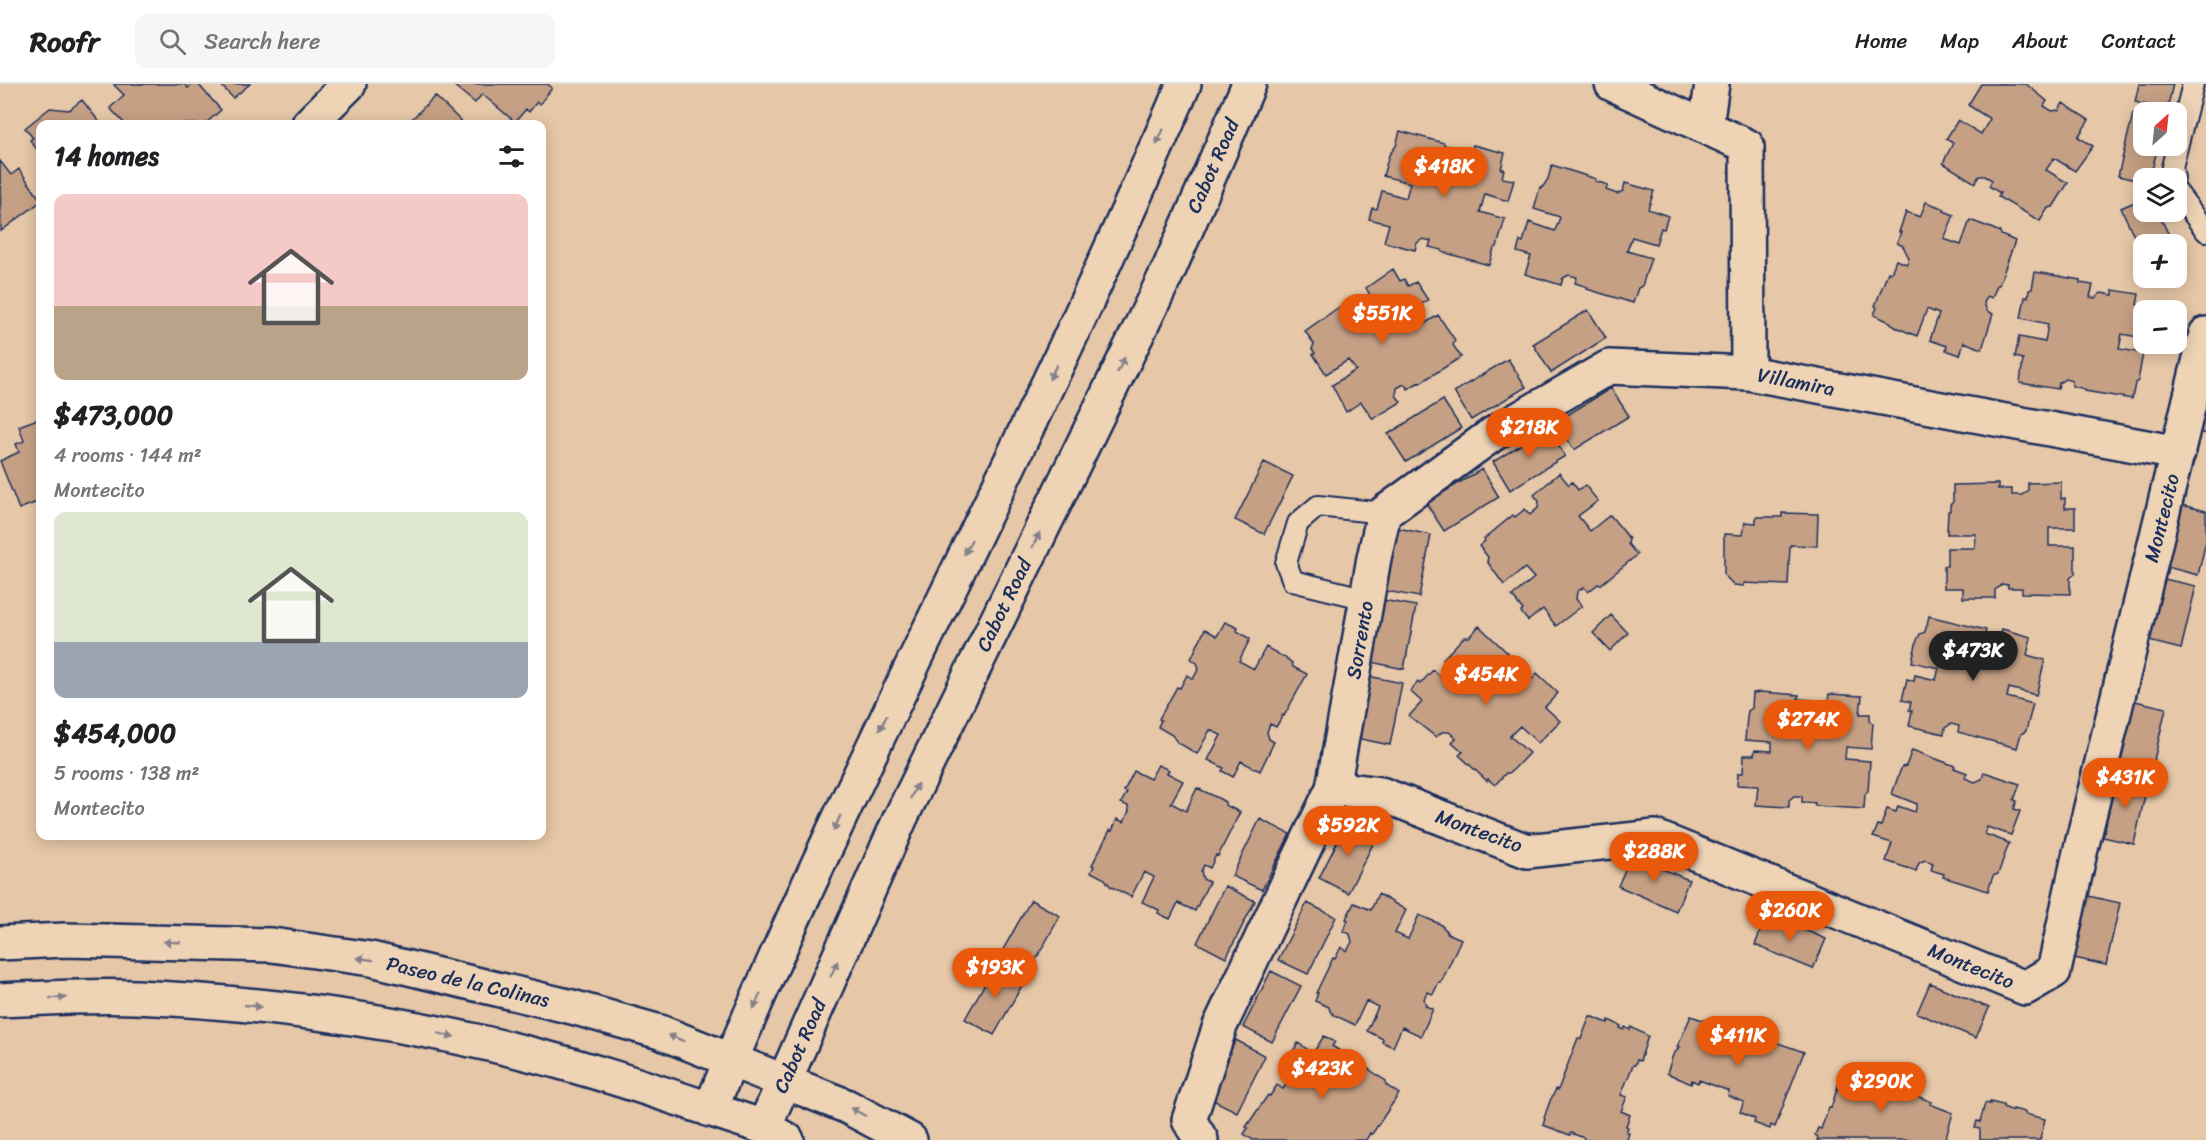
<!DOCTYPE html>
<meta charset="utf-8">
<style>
:root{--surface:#fff;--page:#f6f6f6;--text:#202124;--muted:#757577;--line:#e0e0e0;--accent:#ea580c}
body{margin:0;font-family:Sriracha,sans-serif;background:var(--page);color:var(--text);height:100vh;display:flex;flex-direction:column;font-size:22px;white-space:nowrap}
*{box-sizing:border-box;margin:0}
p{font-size:20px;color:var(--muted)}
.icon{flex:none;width:33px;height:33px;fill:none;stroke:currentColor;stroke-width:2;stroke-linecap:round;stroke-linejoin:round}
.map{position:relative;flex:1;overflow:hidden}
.drawer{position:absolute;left:36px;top:36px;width:510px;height:720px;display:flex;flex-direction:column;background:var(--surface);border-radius:12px;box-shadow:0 3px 15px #0003}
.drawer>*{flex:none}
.needle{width:39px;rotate:27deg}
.tools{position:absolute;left:2133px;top:18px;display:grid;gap:12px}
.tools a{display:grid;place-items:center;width:54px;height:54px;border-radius:12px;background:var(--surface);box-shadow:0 3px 15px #0003;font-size:30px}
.price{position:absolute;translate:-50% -51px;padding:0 14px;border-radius:21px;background:var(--accent);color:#fff;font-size:20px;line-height:39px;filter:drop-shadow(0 2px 3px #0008)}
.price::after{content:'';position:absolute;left:50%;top:36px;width:18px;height:14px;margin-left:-9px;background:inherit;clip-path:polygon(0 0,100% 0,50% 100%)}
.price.active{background:#222;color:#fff}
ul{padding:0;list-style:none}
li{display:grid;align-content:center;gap:12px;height:318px;padding:0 18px}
li span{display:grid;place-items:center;height:186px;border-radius:12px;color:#555}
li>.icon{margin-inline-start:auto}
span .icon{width:108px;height:108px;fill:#fffc;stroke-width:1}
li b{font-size:26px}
h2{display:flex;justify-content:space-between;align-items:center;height:72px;padding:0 18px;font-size:26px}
header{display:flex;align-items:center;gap:36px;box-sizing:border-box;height:84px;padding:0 30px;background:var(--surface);border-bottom:2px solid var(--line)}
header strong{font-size:28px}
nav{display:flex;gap:33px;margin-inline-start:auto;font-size:21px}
.search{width:420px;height:54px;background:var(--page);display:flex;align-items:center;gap:15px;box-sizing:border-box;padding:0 21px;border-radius:12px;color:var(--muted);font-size:22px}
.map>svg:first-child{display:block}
.building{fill:#c6a084;stroke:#1b2f5e;stroke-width:1.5}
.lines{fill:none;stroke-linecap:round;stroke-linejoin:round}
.service-casing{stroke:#1b2f5e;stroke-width:24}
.minor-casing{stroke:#1b2f5e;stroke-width:38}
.secondary-casing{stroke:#1b2f5e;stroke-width:38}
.service{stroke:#eed3b5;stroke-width:20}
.minor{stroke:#eed3b5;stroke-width:33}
.secondary{stroke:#eed3b5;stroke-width:33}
.oneway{fill:#84818a}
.labels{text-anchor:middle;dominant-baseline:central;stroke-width:4.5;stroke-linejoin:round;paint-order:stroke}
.street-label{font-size:20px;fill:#1b2f5e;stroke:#eed3b5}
</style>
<header>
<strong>Roofr</strong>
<div class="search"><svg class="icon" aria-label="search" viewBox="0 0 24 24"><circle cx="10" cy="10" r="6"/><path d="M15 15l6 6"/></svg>Search here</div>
<nav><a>Home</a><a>Map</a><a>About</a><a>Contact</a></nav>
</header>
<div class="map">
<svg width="2206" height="1056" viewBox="0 0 2206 1056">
<rect width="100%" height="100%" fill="#e6c7a7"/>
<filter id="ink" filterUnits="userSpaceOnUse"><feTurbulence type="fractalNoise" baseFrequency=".0167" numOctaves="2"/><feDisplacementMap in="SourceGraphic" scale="12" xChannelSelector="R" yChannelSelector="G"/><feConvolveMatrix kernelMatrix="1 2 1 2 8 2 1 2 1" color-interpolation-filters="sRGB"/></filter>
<g filter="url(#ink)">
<path class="building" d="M116 0H184L188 4 191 0H198L221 26 205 40H125L110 24 124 11 114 1Z
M220 0H250L233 14Z
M452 0H548L552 4 540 20 537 18 529 28 526 25 515 38 482 10 475 19Z
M1981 0H2026L2047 17 2044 22 2052 27 2059 26 2063 19 2089 36 2078 53 2093 62 2075 87 2054 74 2046 86 2068 99 2053 123 2048 124 2040 137 1998 113 2000 109 1989 102 1992 96 1985 92H1979L1975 99 1943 79 1953 59 1946 55 1958 36 1981 50 1990 35 1968 21Z
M2139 0H2173L2167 26 2135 18Z
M435 12 464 40H413L410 37Z
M82 16 101 40H40V70L30 56 33 54 25 44 50 24 69 26Z
M2133 30 2144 33V62H2158L2150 94H2144V98L2118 92Z
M1400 47 1444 59V61L1456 64 1455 70 1465 73 1471 69 1473 61 1505 69 1501 85H1504L1502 94 1514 96 1508 117 1485 110 1480 128 1505 135 1497 163 1494 164 1489 181 1442 168V166L1429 163 1431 157 1423 155 1417 159 1415 166 1384 158 1389 140 1369 135 1372 124 1377 125 1382 107 1406 114 1410 99 1383 92 1389 71 1396 62Z
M0 77 11 91 19 85 40 115V118L1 147Z
M1552 81 1596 95 1595 97 1608 101 1606 106 1617 110 1623 107 1625 99 1654 107 1648 125 1668 132 1664 145 1661 144 1656 160 1632 153 1627 167 1651 174 1642 202 1638 204 1633 219 1587 205 1588 203 1575 199 1577 193 1569 191 1563 194 1561 201 1525 190 1531 172 1517 168 1520 157 1523 158 1529 138 1555 147 1560 133 1534 125 1540 103 1542 104 1548 95Z
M2144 114V128H2158L2173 160H2144V173L2121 124Z
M1926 118 1945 125 1944 127 1954 131 1944 155 1961 161 1970 136 1991 144 2000 148 2001 151 2015 157 1999 201H1997L1992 214 1987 212 1984 219 1987 227 1993 230 1982 265 1964 258 1960 271 1946 266 1947 262 1930 256 1939 230 1927 225 1917 252 1895 243 1890 238 1874 231 1877 223 1875 222 1888 188 1891 189 1896 176 1907 180 1909 174 1903 162 1897 159 1901 148H1899L1906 128 1920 133Z
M1393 185 1400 197 1404 195 1408 202 1416 198 1428 216 1408 229 1418 244 1438 231 1455 256 1453 261 1461 273 1420 299 1419 298 1408 305 1404 300 1397 304 1396 311 1401 318 1373 335 1361 318 1346 328 1332 301 1356 286 1348 276 1326 290 1313 270 1315 269 1312 265 1314 260 1305 247 1342 221 1344 225 1355 218 1359 223 1368 217 1370 211 1366 204Z
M2035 188 2080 196V199L2093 201 2090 213 2095 214 2101 209 2113 211V206L2139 210 2137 221 2153 224V226H2144V254L2122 250 2119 265 2143 269 2138 297 2135 299 2132 315 2085 307V305L2072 302V297L2065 295 2059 299 2058 305 2020 299 2023 275 2015 273 2019 253 2045 258 2048 240 2021 234 2025 213H2028L2029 206 2032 205Z
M1588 226 1606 254 1551 289 1533 260Z
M1508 275 1526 303 1471 336 1454 308Z
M1611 304 1629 332 1574 366 1556 338Z
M2206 315V350L2199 348Z
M1443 316 1461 344 1406 378 1388 350Z
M40 334V428L37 418 19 425 0 377 19 368 16 360 24 357 19 342Z
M1547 344 1565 372 1510 406 1493 378Z
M1264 378 1293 392 1264 450 1235 436Z
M1482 385 1499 413 1444 447 1426 419Z
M1559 389 1569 401 1572 398 1578 406 1585 401 1598 417 1578 432 1590 447 1610 431 1625 449 1629 455 1628 460 1637 471 1600 501 1598 500 1588 508 1584 503 1577 508 1576 515 1582 522 1556 542 1543 525 1528 537 1521 528 1523 526 1512 512 1534 494 1525 484 1504 501 1491 483 1487 477 1488 473 1479 462 1485 457 1484 455 1513 431 1515 433 1525 425 1530 431 1538 424 1539 417 1534 411Z
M2061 398V415L2065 414V424H2075V444H2049V462H2075V490L2070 494V510L2022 509V504H2008V501L2002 500 1995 506V514H1963V504H1944V482H1947V464H1975L1976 450H1947L1948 427H1950V421L1953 418V401L1998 400V405H2012V411H2022L2028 406V399Z
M2181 421 2206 427V457L2198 491 2167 483Z
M1782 429 1818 430 1817 462 1790 461 1788 501 1744 499V502L1734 501 1724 491V450L1743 451 1745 438 1756 439V433H1782Z
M1398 444 1431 451 1419 513 1386 507Z
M2164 495 2196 502 2181 565 2149 557Z
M1383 516 1416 522 1404 585 1371 578Z
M1611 531 1628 549 1610 567 1593 549Z
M1929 532 1986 546 1984 555 1994 557 2000 553 2002 545 2031 553 2027 571 2045 576 2036 611 2009 604 2007 613 2033 620 2026 647 2021 650 2017 664 1958 648 1959 642 1951 640 1945 644 1944 650 1909 642 1912 627 1909 626 1911 618 1902 616 1907 595 1914 597 1915 591 1936 596 1939 584 1912 578 1917 556 1920 550 1925 548Z
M1225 538 1238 544 1237 547 1250 555 1239 577 1254 585 1266 563 1287 575 1292 579 1293 583 1307 590 1284 632 1283 631 1276 643 1270 640 1267 648 1269 655 1274 658 1260 687 1241 677 1233 693 1222 687 1224 684 1208 676 1221 651 1210 646 1197 670 1177 658 1172 651 1158 643 1161 636 1159 635 1177 603 1180 604 1187 591 1193 595 1199 584 1197 579 1191 575 1205 545 1217 552Z
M1479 542 1514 575 1513 576 1523 586 1519 591 1525 596 1532 595 1537 589 1558 609 1545 623 1560 637 1538 659 1520 642 1510 652 1529 669 1514 685 1509 689H1506L1495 701 1488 695 1487 697 1459 671 1463 668 1452 658 1456 654 1449 648H1442L1436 653 1409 632 1422 618 1410 607 1418 598 1420 600 1433 586 1453 604 1462 593 1443 575 1459 558 1464 553H1469Z
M1368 592 1402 599 1390 661 1356 654Z
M1761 608 1799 611 1798 615 1813 616 1812 621 1821 622 1828 618 1829 610 1862 612 1860 630H1870V638L1873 639 1871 665 1846 663 1845 675 1870 677 1868 707 1865 710 1864 725 1815 722V719L1802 718V712H1794L1789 716V723L1756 721 1758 702 1737 701 1738 689H1743L1744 671H1754L1755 666 1772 667V658L1745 656 1747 633 1748 627 1752 624 1753 609Z
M2135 617 2166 624 2152 685 2120 678Z
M1912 666 1955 682 1954 684 1967 689 1965 694 1975 698 1982 695 1984 688 2020 700 2014 716 2017 717 2014 725 2020 727 2011 751 1987 743 1985 750 2009 759 1998 790 1993 792 1988 807 1943 793 1944 790 1931 786 1933 779 1925 776 1919 779 1916 787 1886 777 1892 759 1873 753 1878 741 1881 742 1887 725 1896 728 1898 722 1915 728 1917 720 1892 710 1899 690 1902 683 1906 682Z
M1158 681 1169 686 1167 689 1183 697 1171 719 1186 727 1197 704 1218 714 1225 718V721L1240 728 1218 772 1216 771 1210 784 1204 781 1201 787 1203 795 1209 798 1195 827 1178 819 1170 835 1158 829 1159 826 1142 818 1154 793 1144 788 1131 813 1110 802 1105 795 1091 788 1094 782 1092 781 1110 746 1112 747 1117 735 1124 738 1129 727 1128 722 1121 719 1127 708 1124 707 1134 687 1150 695Z
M2117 690 2148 698 2134 760 2103 753Z
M1260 735 1290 750 1262 806 1232 792Z
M1348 737 1377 752 1348 809 1319 794Z
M1631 772 1689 796 1676 827 1618 802Z
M1225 802 1255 817 1226 874 1197 859Z
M1378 810 1406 826 1395 849 1408 855 1419 831 1440 840 1446 846 1447 849 1461 855 1441 899 1439 898 1433 910 1427 908 1424 915 1426 922 1433 925 1421 952 1402 943 1393 963 1382 958 1383 955 1367 947 1378 923 1366 917 1355 941 1334 931 1330 927 1329 923 1315 917 1318 909H1316L1333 874 1335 875 1341 863 1347 867 1352 858 1350 850 1343 847 1348 836 1346 835 1354 819 1371 826Z
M2088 812 2120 819 2106 881 2074 874Z
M1031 816 1060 832 1029 888 1000 871Z
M1307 819 1336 833 1308 890 1278 876Z
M1767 830 1826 855 1813 885 1755 861Z
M996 880 1025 896 994 951 965 935Z
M1271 887 1301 902 1272 958 1243 943Z
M1930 899 1989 924 1976 954 1917 929Z
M1590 932 1608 939 1609 936 1621 942 1620 944 1624 946 1625 943 1630 946 1631 943 1648 952 1640 977 1637 976 1635 981H1633L1621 1011 1627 1013 1621 1027 1630 1031 1626 1042 1628 1043 1626 1048 1629 1049 1627 1056H1584V1054L1571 1049 1570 1051 1543 1041 1545 1035 1544 1034 1550 1017 1556 1005 1558 1006 1578 954 1581 955Z
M1691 932 1714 940 1715 937 1804 968 1775 1043 1771 1041 1770 1045 1754 1039 1755 1035 1740 1028 1744 1018 1728 1012 1729 1007 1699 996 1698 999 1692 996 1691 1000 1667 989 1673 971 1680 963H1677Z
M1324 952 1335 958 1332 962 1348 972 1334 993 1346 1001 1360 979 1380 993 1386 997V1001L1399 1010 1372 1050 1370 1049 1366 1056H1253L1244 1050 1248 1044 1246 1043 1268 1011 1270 1012 1277 1001 1283 1005 1290 995 1289 990 1282 985 1298 959 1313 969Z
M1236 956 1265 972 1237 1028 1207 1013Z
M1844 983 1932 1018 1930 1020 1953 1029 1945 1056H1817L1818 1053 1815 1051 1818 1044 1821 1045 1829 1023 1831 1024Z
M1990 1018 2003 1021V1023L2013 1027V1025L2025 1028V1030L2045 1035 2040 1056H1980V1045L1975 1044 1977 1037 1980 1038 1985 1019 1990 1020Z"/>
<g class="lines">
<defs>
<path id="service" d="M2174 94 2172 83 2193 0
M2176 107 2206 147
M1367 515 1293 497 1286 479 1298 439 1318 422 1384 429"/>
<path id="minor" d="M1612 0 1747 62 1748 289
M309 40 349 0
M1706 42 1712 0
M1333 704 1381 710 1527 767 1655 753 2025 904 2054 887 2078 777 2206 250
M1201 1056 1189 1036 1220 942 1333 704 1374 474 1384 429 1493 350 1609 283 1748 289 2178 369"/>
<path id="secondary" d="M0 859 65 856 272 861 371 875 572 923 660 948 846 1022 910 1056
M0 916C45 914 91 911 136 913 268 919 402 937 530 970 610 990 686 1018 764 1043L787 1056
M710 1026C820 760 952 504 1075 243 1112 163 1149 81 1184 0
M764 1043 900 735 1169 185 1249 0"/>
</defs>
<use href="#service" class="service-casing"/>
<use href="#minor" class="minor-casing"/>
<use href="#secondary" class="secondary-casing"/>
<use href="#service" class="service"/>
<use href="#minor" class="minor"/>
<use href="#secondary" class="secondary"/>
</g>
<defs><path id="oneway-solid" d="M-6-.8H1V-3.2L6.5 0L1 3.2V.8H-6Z" transform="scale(1.5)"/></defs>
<g class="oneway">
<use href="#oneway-solid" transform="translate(1160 53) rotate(114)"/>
<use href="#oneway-solid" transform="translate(1121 281) rotate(-64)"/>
<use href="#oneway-solid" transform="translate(1053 288) rotate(116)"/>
<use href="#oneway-solid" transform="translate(1036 456) rotate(-64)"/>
<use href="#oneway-solid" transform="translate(968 463) rotate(116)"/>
<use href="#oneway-solid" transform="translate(883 639) rotate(116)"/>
<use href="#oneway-solid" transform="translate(914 707) rotate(-64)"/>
<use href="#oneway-solid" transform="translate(837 739) rotate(114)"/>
<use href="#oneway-solid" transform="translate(172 858) rotate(-178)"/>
<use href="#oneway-solid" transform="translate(365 875) rotate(-171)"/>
<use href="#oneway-solid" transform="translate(834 885) rotate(-66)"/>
<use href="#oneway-solid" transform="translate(58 914) rotate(-1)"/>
<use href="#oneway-solid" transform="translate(757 917) rotate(114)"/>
<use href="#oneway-solid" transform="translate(253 922) rotate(6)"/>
<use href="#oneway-solid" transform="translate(446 951) rotate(12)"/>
<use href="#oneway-solid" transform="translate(676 954) rotate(-158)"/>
<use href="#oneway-solid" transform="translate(858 1028) rotate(-152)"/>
</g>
</g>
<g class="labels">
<g class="street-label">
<text transform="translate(1213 82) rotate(-66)">Cabot Road</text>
<text transform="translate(1796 298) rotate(11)">Villamira</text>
<text transform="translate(2162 434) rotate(-76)">Montecito</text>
<text transform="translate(1004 521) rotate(-64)">Cabot Road</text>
<text transform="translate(1360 556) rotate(-80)">Sorrento</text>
<text transform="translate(1479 747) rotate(20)">Montecito</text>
<text transform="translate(1971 882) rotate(22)">Montecito</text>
<text transform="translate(468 898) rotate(13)">Paseo de la Colinas</text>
<text transform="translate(800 962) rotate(-66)">Cabot Road</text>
</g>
</g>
</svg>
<div class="tools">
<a><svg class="needle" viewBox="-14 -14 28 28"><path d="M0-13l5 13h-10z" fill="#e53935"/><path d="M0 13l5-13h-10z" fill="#757577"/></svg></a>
<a><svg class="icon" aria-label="layers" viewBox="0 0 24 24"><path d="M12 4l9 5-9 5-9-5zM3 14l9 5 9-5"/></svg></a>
<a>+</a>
<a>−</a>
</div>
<b class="price" style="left:1444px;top:114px">$418K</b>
<b class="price" style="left:1382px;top:261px">$551K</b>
<b class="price" style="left:1529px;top:375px">$218K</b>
<b class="price active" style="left:1973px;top:598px">$473K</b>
<b class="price" style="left:1486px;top:622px">$454K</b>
<b class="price" style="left:1808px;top:667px">$274K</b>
<b class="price" style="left:2125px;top:725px">$431K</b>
<b class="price" style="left:1348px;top:773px">$592K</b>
<b class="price" style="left:1654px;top:799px">$288K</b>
<b class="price" style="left:1790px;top:858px">$260K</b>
<b class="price" style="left:995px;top:915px">$193K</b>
<b class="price" style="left:1738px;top:983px">$411K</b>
<b class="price" style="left:1322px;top:1016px">$423K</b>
<b class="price" style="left:1881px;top:1029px">$290K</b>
<section class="drawer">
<h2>14 homes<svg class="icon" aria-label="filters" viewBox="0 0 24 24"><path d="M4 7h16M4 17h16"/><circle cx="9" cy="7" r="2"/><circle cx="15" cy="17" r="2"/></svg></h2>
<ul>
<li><span style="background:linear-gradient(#f6c9c9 60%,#b9a48a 0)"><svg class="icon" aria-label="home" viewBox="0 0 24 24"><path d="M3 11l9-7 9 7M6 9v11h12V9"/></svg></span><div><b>$473,000</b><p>4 rooms · 144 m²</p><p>Montecito</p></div></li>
<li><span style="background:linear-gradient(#dfe7d0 70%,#9aa5b1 0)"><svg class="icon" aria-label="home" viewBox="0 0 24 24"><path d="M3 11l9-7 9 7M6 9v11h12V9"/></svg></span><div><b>$454,000</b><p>5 rooms · 138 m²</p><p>Montecito</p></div></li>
</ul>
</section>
</div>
